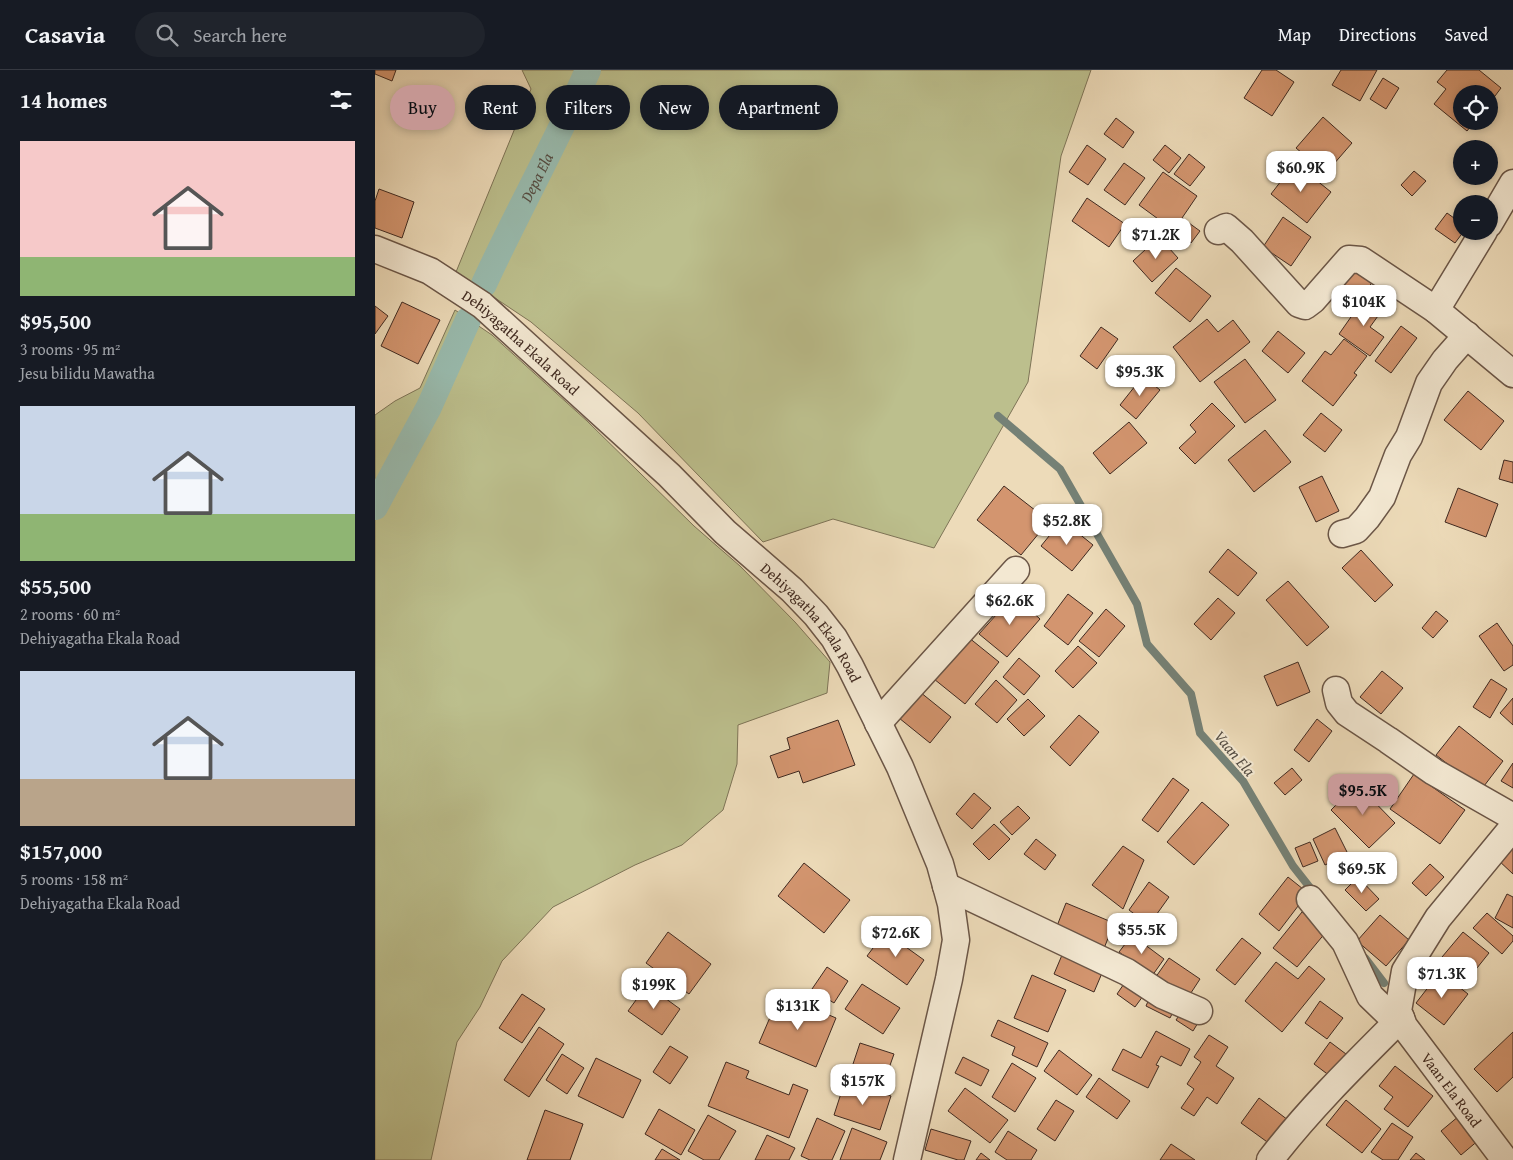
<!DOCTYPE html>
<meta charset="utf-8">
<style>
:root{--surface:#171b24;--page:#20242c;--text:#f1f3f6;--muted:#9ea1a6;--line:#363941;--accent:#c59692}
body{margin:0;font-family:"Gentium Book Plus",serif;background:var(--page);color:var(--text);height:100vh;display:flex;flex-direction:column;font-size:19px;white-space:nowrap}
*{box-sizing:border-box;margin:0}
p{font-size:16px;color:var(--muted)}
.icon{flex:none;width:28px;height:28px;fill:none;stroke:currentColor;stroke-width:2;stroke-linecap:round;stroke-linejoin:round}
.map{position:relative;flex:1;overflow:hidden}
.details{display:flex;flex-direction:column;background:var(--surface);width:375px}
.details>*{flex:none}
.banner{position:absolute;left:15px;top:15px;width:475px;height:45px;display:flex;gap:10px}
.buttons{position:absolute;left:1078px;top:15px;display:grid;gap:10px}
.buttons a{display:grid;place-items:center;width:45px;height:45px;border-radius:50%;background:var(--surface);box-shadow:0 2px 8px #0003;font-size:25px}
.price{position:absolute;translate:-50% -42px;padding:0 11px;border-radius:10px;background:#fff;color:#222;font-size:16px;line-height:32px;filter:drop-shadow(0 1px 2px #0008)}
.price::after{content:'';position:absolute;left:50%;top:30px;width:15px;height:11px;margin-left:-8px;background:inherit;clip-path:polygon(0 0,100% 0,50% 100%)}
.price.on{background:var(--accent);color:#111}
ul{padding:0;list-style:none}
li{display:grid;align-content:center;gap:10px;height:265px;padding:0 20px}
li span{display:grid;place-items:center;height:155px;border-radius:0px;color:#555}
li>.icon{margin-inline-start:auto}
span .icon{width:90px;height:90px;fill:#fffc;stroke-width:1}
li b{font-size:21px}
h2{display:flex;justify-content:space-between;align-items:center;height:60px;padding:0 20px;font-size:21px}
.tag{padding:0 18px;border-radius:22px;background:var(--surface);box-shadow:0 2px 8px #0003;font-size:18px;line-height:45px}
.tag.on{background:var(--accent);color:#111}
header{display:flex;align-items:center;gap:30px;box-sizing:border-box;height:70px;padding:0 25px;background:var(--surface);border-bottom:1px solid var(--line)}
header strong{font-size:24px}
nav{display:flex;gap:28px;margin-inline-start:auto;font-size:18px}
.search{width:350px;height:45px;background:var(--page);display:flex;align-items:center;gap:12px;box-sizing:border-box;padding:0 18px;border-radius:28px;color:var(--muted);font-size:19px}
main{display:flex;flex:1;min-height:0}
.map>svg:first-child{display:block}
.green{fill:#bcbf8d;stroke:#7e7457}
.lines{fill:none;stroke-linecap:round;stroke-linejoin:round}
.stream{stroke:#758176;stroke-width:8}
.canal{stroke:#99bbae;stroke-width:26}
.building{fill:#d3956f;stroke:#402a21}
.minor-casing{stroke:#6b5647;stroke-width:29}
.minor{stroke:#f3e8d2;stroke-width:26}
.labels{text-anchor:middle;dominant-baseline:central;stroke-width:4;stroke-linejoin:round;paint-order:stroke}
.street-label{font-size:15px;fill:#402a21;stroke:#f3e8d2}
.water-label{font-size:16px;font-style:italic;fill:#564e44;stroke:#f3e8d2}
</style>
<header>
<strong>Casavia</strong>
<div class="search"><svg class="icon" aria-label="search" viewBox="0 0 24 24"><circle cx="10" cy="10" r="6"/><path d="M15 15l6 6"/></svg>Search here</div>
<nav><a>Map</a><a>Directions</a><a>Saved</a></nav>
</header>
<main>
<section class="details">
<h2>14 homes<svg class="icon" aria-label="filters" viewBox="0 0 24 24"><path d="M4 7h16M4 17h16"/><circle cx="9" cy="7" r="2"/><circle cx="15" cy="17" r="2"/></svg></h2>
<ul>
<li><span style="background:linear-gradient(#f6c9c9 75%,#8fb573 0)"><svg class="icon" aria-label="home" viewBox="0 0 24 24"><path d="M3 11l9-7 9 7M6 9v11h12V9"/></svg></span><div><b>$95,500</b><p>3 rooms · 95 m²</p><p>Jesu bilidu Mawatha</p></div></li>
<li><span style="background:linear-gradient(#c9d6e8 70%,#8fb573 0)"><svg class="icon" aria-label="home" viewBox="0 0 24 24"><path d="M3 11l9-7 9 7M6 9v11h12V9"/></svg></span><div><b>$55,500</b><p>2 rooms · 60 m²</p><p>Dehiyagatha Ekala Road</p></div></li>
<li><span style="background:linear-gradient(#c9d6e8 70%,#b9a48a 0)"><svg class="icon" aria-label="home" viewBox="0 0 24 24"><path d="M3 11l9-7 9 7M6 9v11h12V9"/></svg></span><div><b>$157,000</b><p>5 rooms · 158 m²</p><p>Dehiyagatha Ekala Road</p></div></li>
</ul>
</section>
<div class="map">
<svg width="1138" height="1090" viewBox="0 0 1138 1090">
<rect width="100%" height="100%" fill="#eddbb9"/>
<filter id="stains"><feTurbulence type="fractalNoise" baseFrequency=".004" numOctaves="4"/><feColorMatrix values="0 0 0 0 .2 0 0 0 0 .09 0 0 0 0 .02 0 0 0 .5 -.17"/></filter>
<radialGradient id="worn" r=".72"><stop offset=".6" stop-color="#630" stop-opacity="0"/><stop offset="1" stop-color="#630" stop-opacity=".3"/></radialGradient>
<path class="green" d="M147 0H716L686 86 653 312 559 478 458 449 388 472 263 343 156 252 81 202 156 19Z
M80 240 117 265 212 351 319 456 365 496 420 552 455 592 452 623 363 655 362 694 348 740 307 775 260 795 178 837 127 891 105 937 82 972 56 1090H0V345L20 331 45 318Z"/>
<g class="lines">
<path class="stream" d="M623 346 685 399 762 534 772 574 816 624 825 663 868 711 918 796 940 824
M990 888 1009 913"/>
<g class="canal">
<path id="s1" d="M109 214C142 142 181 73 213 0"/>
<path d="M0 437 54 337 93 250"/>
</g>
</g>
<path class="building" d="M0 0H21L17 11 0 4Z
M887 0H901L919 12 897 46 869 28Z
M966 0H1002L985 31 957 15Z
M1072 0H1104L1126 18 1114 34V24H1086V51H1100L1092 61 1059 34 1071 19 1062 12Z
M1008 8 1024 18 1011 39 995 29Z
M948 47 977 73 951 103 921 78Z
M741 48 759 62 748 78 729 64Z
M712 75 731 89 713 115 694 102Z
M790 75 806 88 794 103 778 90Z
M814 84 830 97 815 116 799 104Z
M749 93 770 108 750 135 729 120Z
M920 93 956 122 932 153 896 124Z
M1039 101 1051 111 1037 126 1026 115Z
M788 102 822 126 807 148 825 161 816 173 764 135Z
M4 119 39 132 27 168 0 158V131Z
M712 128 750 154 734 177 697 151Z
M1072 143 1086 153V161H1089L1080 173 1060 159Z
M908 147 936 167 916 196 888 177Z
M784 167 803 188 777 212 758 191Z
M978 195 999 210 986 227 965 212Z
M801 198 836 226 815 252 780 223Z
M990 227 1008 239 995 257 1009 267 995 286 964 264Z
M27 232 65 250 43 294 6 276Z
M0 236 13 246 0 264Z
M832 249 843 262 858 250 875 272 825 312 798 277Z
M1026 256 1042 268 1016 303 1000 291Z
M726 257 743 269 722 299 705 286Z
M903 261 930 283 913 303 887 281Z
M969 269 992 286 979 303 982 305 958 336 927 311 950 281 956 285Z
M870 289 901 330 870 353 839 312Z
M768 306 785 320 761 349 745 335Z
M1093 321 1129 351 1106 380 1069 350Z
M837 333 860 356 820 394 804 378 821 362 815 355Z
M946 343 967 360 950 382 928 365Z
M754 352 772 373 735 404 718 383Z
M890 360 916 392 879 422 853 390Z
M1129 390 1138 392V413L1124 409Z
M947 406 964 441 941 452 924 417Z
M629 416 674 451 646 485 602 450Z
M1083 418 1123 434 1111 467 1070 452Z
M687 450 718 475 697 501 666 476Z
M853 479 882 503 863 526 834 502Z
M986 480 1018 515 1000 532 967 498Z
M913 511 954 557 932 576 891 530Z
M693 524 718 543 693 575 669 556Z
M639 525 665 549 632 587 604 564Z
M843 528 860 543 836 570 819 554Z
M731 539 750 556 724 587 704 571Z
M1061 541 1073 551 1058 568 1047 558Z
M1122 553 1138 576V595L1129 601 1104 566Z
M593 567 624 592 590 634 559 609Z
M703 576 722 593 698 618 680 601Z
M644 588 665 606 649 625 628 607Z
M923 592 935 622 902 636 889 606Z
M1007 601 1028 618 1006 644 985 627Z
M1116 609 1132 619 1115 648 1098 637Z
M621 610 642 630 622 653 600 634Z
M545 622 576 647 555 673 524 648Z
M1138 628V655L1125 643Z
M653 629 670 646 649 666 632 649Z
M704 645 724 662 695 696 675 677Z
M942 649 957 661 934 692 919 680Z
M463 650 480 695 428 713 424 701 403 708 395 686 415 679 412 668Z
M1084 656 1128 691 1106 720 1061 685Z
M1138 693V718L1126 711Z
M917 698 927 710 910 725 899 713Z
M1039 704 1090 740 1065 774 1015 739Z
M798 708 814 720 783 762 767 750Z
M982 714 1020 753 994 778 956 740Z
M599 723 616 738 597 759 581 744Z
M827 732 854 755 819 795 792 772Z
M643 736 655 748 637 765 625 752Z
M619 754 635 769 614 790 598 774Z
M960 758 973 784 950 795 938 769Z
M661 769 681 785 670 800 649 784Z
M1138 771V804L1122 789Z
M935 772 943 791 928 797 920 778Z
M748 776 769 790 748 839 717 815Z
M986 784 1004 787 1001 806 983 803Z
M429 793 475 830 449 863 403 826Z
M1055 794 1069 807 1051 826 1037 813Z
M913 807 933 823 904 861 884 844Z
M983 807 1004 829 991 841 970 820Z
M774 812 794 827 774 855 754 840Z
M1132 824 1138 827V858L1120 848Z
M691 833 739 853 728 881 680 861Z
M927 842 951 862 922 897 898 878Z
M1112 843 1138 866V871L1127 884 1098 858Z
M1005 845 1034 870 1011 896 982 871Z
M293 862 336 894 314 924 271 893Z
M510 862 549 890 532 915 492 886Z
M1088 862 1114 883 1094 908 1067 887Z
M757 865 789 889 777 906 744 882Z
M867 868 886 883 860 915 841 900Z
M690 878 730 896 719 922 679 904Z
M794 888 825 909 810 932 778 911Z
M901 892 923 909 934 896 950 909 907 962 870 931Z
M452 897 473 911 459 933 437 919Z
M1065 902 1093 924 1069 955 1041 933Z
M657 905 691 920 673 962 639 948Z
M753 908 771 922 760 937 742 924Z
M487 914 525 938 508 964 470 939Z
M272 915 305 939 287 965 253 941Z
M777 922 802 934 795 948 771 936Z
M147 924 170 939 147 973 124 958Z
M405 924 461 948 441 997 384 973Z
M945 931 968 948 952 969 930 953Z
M810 937 826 948 818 961 801 950Z
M623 950 673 973 662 997 637 985 640 977 616 966Z
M164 957 189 974 154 1027 129 1010Z
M781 961 815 979 806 996 786 986 781 995 784 996 773 1018 737 1000 748 979 766 988Z
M1138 962V1007L1122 1022 1099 999Z
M834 965 853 977 841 996 859 1008 842 1034 832 1027 819 1046 806 1038 819 1019 812 1014 826 992 819 987Z
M955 972 975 987 959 1009 939 994Z
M485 973 519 984 508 1015 475 1003Z
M295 976 313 987 295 1014 278 1002Z
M684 980 717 1005 702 1025 669 1001Z
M187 984 209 998 192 1024 171 1010Z
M588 987 614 1000 606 1016 580 1003Z
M221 988 266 1010 248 1048 203 1026Z
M351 992 374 1001 371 1008 414 1025 418 1014 433 1020 414 1068 333 1036Z
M637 993 661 1008 640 1042 617 1027Z
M1020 996 1058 1026 1033 1057 1009 1039 1018 1027 1004 1016Z
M724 1008 755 1031 742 1049 711 1027Z
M470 1011 516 1026 505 1060 459 1045Z
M590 1018 633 1050 615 1073 573 1041Z
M884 1028 913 1050 895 1074 866 1053Z
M681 1030 699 1041 680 1071 662 1059Z
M971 1030 1006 1059 987 1083 951 1055Z
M284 1039 320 1060 306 1085 270 1064Z
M170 1040 208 1054 195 1090H152Z
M333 1045 361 1061 344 1090H329L313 1081Z
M1084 1046 1105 1069 1086 1085 1066 1061Z
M442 1048 470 1061 457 1090H435L426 1086Z
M1017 1053 1038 1067 1023 1090H1008L996 1082Z
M477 1058 512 1072 505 1090H465Z
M556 1059 596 1071 589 1090H583L550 1080Z
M633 1061 662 1080 656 1090H632L620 1082Z
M392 1065 420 1078 414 1090H380Z
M796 1074 820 1090H785Z
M287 1079 305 1090H280Z
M606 1083 615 1090H601Z
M1041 1083 1050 1090H1035Z"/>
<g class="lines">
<defs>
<g id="minor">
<path d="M1114 154 1138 113"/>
<path d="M843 161 851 157 867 171 924 234 930 236 938 230 974 189 986 190 1061 240"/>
<path d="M1109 161 1061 240 1138 304"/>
<path id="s2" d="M0 179 55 201 107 235 294 405 350 462 417 520 441 545 459 568 475 596 525 697 565 794 576 834 581 870 574 909 532 1090"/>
<path d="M967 464 981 460 992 448 1007 427 1023 385 1034 367 1054 313 1070 290 1092 265"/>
<path d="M961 620 964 633 972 643 1013 670 1059 702 1138 747"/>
<path d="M503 653 641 500"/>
<path d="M571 816 752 902 787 925 824 941"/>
<path d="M935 829 970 872 995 926 1022 952"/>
<path id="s3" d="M1026 948 1029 956 1130 1090"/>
<path d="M895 1090C934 1039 981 993 1026 948L1023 941 1030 901 1063 848 1138 757"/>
</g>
</defs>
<use href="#minor" class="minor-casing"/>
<use href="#minor" class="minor"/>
</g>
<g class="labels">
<g class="street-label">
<text stroke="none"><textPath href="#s2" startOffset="175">Dehiyagatha Ekala Road</textPath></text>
<text stroke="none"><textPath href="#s2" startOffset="580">Dehiyagatha Ekala Road</textPath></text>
<text stroke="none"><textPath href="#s3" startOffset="88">Vaan Ela Road</textPath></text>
</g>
<g class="water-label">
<text stroke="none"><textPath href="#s1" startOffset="119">Depa Ela</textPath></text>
<text transform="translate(860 683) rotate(50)">Vaan Ela</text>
</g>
</g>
<rect width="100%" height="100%" filter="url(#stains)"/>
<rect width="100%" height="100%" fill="url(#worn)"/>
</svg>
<div class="buttons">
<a><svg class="icon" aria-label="locate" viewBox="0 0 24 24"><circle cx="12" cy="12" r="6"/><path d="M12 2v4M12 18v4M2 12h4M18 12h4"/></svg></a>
<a>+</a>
<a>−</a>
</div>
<b class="price" style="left:926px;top:123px">$60.9K</b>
<b class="price" style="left:781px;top:190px">$71.2K</b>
<b class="price" style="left:989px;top:257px">$104K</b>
<b class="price" style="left:765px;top:327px">$95.3K</b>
<b class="price" style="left:692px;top:476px">$52.8K</b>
<b class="price" style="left:635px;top:556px">$62.6K</b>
<b class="price on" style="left:988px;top:746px">$95.5K</b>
<b class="price" style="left:987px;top:824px">$69.5K</b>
<b class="price" style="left:767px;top:885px">$55.5K</b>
<b class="price" style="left:521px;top:888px">$72.6K</b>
<b class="price" style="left:1067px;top:929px">$71.3K</b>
<b class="price" style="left:279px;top:940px">$199K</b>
<b class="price" style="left:423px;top:961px">$131K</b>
<b class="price" style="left:488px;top:1036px">$157K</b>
<div class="banner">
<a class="tag on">Buy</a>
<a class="tag">Rent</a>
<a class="tag">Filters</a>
<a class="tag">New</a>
<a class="tag">Apartment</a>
</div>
</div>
</main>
